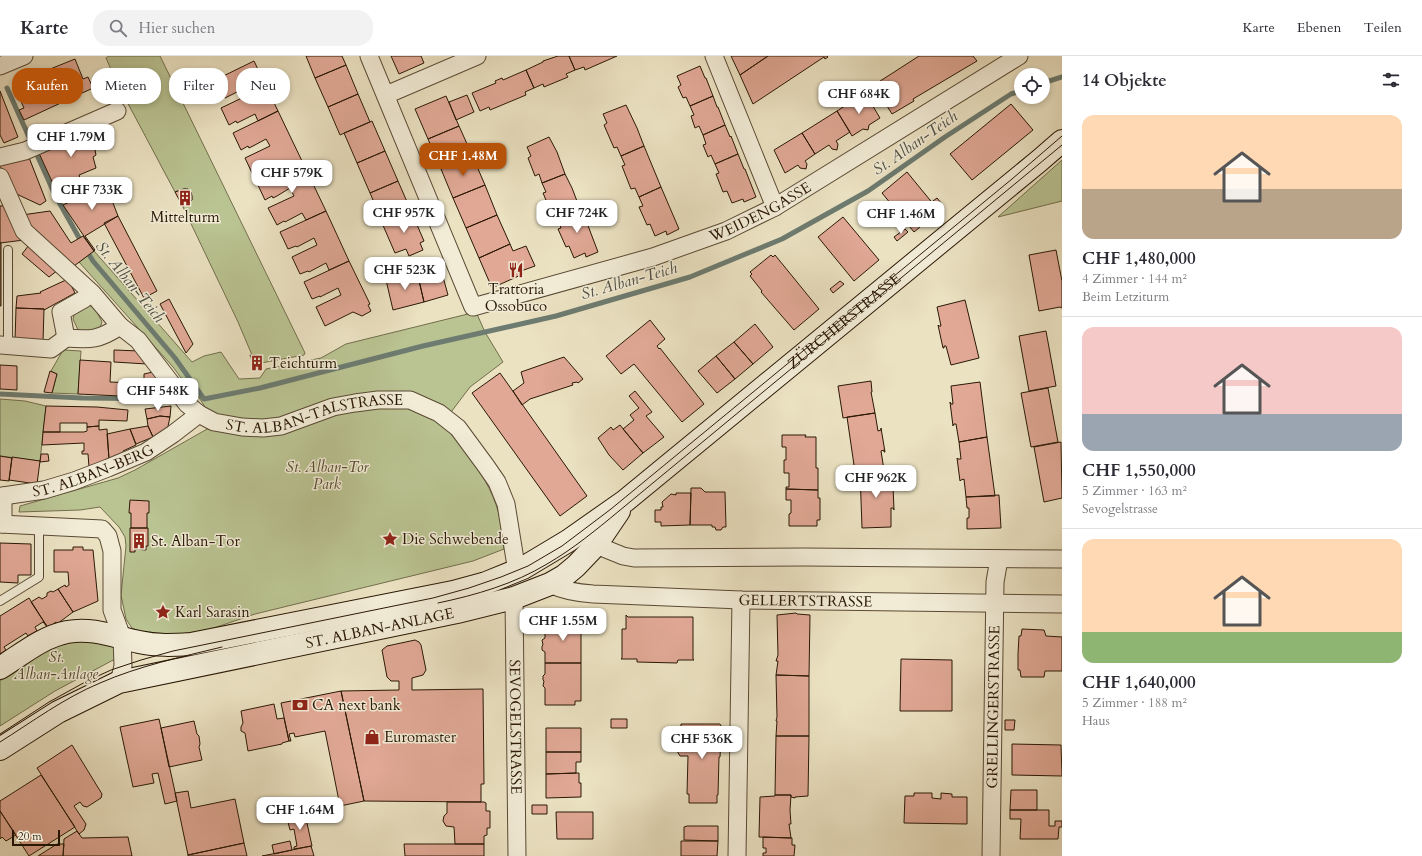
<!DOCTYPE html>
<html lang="de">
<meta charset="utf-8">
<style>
:root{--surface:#fff;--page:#f2f2f3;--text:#2b2b33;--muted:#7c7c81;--line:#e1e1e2;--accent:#b45309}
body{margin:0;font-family:Cardo,serif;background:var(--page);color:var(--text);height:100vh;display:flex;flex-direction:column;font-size:15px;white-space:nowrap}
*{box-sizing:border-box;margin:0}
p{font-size:13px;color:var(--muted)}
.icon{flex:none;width:22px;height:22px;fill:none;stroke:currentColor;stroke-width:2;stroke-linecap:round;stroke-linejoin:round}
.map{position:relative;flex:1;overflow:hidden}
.side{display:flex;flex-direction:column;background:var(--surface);width:360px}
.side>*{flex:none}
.hud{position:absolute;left:12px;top:12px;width:380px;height:36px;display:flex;gap:8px}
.tools{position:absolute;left:1014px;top:12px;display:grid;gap:8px}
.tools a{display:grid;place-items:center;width:36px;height:36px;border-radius:50%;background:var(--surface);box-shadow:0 2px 6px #0003;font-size:20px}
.scale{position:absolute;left:12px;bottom:10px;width:48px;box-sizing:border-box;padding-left:4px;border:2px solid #2a1805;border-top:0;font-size:11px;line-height:14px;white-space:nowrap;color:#2a1805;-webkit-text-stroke:3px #f2ecd7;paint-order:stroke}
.price{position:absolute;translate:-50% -34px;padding:0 9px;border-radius:8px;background:#fff;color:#222;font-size:13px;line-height:26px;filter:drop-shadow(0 1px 2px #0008)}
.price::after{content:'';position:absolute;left:50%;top:24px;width:12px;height:9px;margin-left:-6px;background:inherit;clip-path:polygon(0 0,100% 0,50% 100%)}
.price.active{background:var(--accent);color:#fff}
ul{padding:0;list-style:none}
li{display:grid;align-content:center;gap:8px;height:212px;padding:0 20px}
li+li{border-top:1px solid var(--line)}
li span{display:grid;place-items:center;height:124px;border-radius:12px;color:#555}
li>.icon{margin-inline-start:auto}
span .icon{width:72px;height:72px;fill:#fffc;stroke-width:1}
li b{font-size:17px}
h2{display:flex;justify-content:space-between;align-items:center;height:48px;padding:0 20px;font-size:17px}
.chip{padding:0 14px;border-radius:16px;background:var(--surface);box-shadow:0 2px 6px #0003;font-size:14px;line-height:36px}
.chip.active{background:var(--accent);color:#fff}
header{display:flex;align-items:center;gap:24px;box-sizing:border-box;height:56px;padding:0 20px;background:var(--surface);border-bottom:1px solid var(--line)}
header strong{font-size:19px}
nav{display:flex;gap:22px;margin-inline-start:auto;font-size:14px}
.search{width:280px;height:36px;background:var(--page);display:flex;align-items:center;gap:10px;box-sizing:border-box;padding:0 14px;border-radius:16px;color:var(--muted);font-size:15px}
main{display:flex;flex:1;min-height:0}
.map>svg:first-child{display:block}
.green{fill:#bac392;stroke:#726e4c}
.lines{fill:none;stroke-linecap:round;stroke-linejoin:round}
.stream{stroke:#6d7b70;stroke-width:5}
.building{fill:#e0a895;stroke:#2a1805}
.lane-casing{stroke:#5a4a34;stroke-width:10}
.street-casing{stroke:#5a4a34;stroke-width:19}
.secondary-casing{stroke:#2a1805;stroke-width:24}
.lane{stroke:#f2ecd7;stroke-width:8}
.street{stroke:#f2ecd7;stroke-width:17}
.secondary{stroke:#f2ecd7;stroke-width:22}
.tram{stroke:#2a1805;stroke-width:1}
.labels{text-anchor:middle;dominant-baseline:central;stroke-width:3;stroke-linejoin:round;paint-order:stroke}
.street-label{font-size:15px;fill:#2a1805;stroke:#f2ecd7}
.poi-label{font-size:15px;fill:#2a1805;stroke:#f2ecd7;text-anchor:start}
.park-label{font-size:15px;font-style:italic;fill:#554b2f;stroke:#f2ecd7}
.water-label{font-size:16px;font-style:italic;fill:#515244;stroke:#f2ecd7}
</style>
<header>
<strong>Karte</strong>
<div class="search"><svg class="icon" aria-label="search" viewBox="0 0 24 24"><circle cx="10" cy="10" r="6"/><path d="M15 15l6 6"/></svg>Hier suchen</div>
<nav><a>Karte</a><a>Ebenen</a><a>Teilen</a></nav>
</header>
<main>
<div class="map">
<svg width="1062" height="800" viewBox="0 0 1062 800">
<rect width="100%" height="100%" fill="#ebe2c2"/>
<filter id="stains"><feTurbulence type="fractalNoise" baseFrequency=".005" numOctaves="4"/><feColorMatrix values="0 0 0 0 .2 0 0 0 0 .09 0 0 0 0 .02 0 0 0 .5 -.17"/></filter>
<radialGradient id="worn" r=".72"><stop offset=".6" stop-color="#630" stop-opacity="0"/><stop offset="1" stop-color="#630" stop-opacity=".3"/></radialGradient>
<path class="green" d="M109 0H160L305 297 304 299 261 307 262 304 259 300 252 299 238 266 183 151 192 144 191 136C186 131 181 133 175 136L116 25 106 2Z
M1062 104V145L998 161Z
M94 195 192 306 204 300 221 296 239 323 260 322 266 313 321 302 346 288 476 256 485 276 503 306 470 331 442 368C475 404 503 441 504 493L473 505 255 558 208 574 181 578H153L141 576 132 572 126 563 121 539 126 490 125 481 119 471 100 451 80 454 19 456 20 450 118 422 135 414 216 368 198 340 196 342 173 311 79 206Z
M89 249 95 252 102 266 100 272 85 279 79 276 73 263 75 256Z
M63 294 81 295 78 338 52 337 57 318 51 315Z
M0 343 25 345 46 350 40 405 0 400Z
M67 583 113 588 116 595 117 602 55 635 0 670V625L33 604 34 597Z"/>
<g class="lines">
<path class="stream" d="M1043 27 1062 21
M7 32 55 139 82 187
M86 194 93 205 175 302 204 343 260 332 423 290 556 260 690 221 782 183 868 135 945 81 1011 38 1021 35
M0 338 82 342 179 343"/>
</g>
<path class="building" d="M306 0H342L346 9 315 22Z
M391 0H421L424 7 399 18Z
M558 0H569L575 14 566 18 568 21 544 31 543 28 534 32 526 14 543 6V5Z
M569 0H617L585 14 584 11 575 14Z
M731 0H768L740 19Z
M768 0H827L828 1 825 3 824 1 753 48 740 19Z
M919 0H973L977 5 913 43 914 45 892 58 874 29Z
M75 3 83 23 88 21 93 32 24 64 19 54 24 52 13 28Z
M254 5 278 55 258 65 255 58 237 67 236 65 229 69 221 52 246 40 243 33 225 42 224 41 217 44 209 27Z
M346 9 358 38 328 51 315 22Z
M700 10 705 22H706L713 40 690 50 686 41 683 42 678 31 681 29 677 20Z
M526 14 534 32 525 36 526 39 490 54 489 51 480 55 472 37 496 27 495 25 502 22 503 24Z
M0 35 18 81 4 87 0 79Z
M865 37 880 62 869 69 868 74 863 73 852 80 837 55Z
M358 38 370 66 340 79 328 51Z
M467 39 474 56 456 64 449 46Z
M446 40 459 70 428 83 415 53Z
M713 40 717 51H718L725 69 703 79 699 70 695 72 691 60 694 59 690 50Z
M1011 48 1033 74 972 124 950 98Z
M626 49 637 72 644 90 621 100 617 91 614 92 604 69 607 67 603 58Z
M278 55 302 105 282 114 278 107 261 117 260 115 253 119 245 102 270 90 266 83 253 90 249 92 248 90 241 94 233 77Z
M837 55 850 76 836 85 838 88 837 94 832 93 829 89 815 98 802 77Z
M372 65 385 95 357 107 344 77Z
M725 69 730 81 731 80 738 98 715 108 711 99 708 101 703 89 706 88 703 79Z
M459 70 472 99 441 113 428 83Z
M96 71 101 92 95 94 96 99 93 101 96 112 79 119 81 125 55 132 38 95Z
M802 77 815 98 805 105 807 108 806 113 800 112 798 109 785 117 774 94Z
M549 81 557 96 565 118 542 127 539 118 535 120 528 102 531 100 527 91Z
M644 90 661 131 639 141 635 132 631 133 622 110 625 109 621 100Z
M385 95 398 125 370 137 357 107Z
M738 98 744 113H745L756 141 744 146 743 143 732 147 727 135 723 136 716 118 719 117 715 108Z
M28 99 46 145 40 149 8 134 0 111V106Z
M472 99 485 129 453 142 441 113Z
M302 105 326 155 306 164 302 157 285 166 284 165 277 169 268 152 294 140 290 132 277 140 273 142 272 140 265 144 257 127Z
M907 116 939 155 914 176 882 137Z
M565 118 572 132 580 153 558 163 554 154 551 156 543 137 546 136 542 127Z
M398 125 411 155 383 167 370 137Z
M106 129 118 160 85 180 95 194 94 195 63 149Z
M485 129 497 159 466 172 453 142Z
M661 131 679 173 667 179 666 175 655 180 650 168 647 169 639 151 643 150 639 141Z
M184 133H188L191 136 192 140V144L189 147 183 151 175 136Z
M937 142 942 148 939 152 933 145Z
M11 149 24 184 0 187V150Z
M580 153 587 167 598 196 586 201 585 197 574 202 569 190 566 191 558 173 561 172 558 163Z
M50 155 71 187 83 180 94 195 74 210 29 175 22 159Z
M326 155 349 205 329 214 326 207 309 216 308 215 300 218 292 201 317 189 314 182 297 191 296 190 288 193 280 176Z
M411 155 424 185 420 187 423 194 409 200 406 193 395 197 382 167Z
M497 159 510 188 479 202 466 172Z
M118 160 157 235 144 242 104 167Z
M843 161 879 204 854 225 818 181Z
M905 173 908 176 897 185 894 181Z
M0 187H1V250H0Z
M510 188 513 195 526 190 535 210 521 215 523 218 492 232 479 202Z
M29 189 58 214 49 221 22 198Z
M1056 194 1062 225V252L1060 251 1039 255 1029 199Z
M771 199 773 201 775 199 819 253 794 274 761 236 762 235 750 220 752 218 750 216Z
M349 205 370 248 368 249 371 255 362 260 353 256 325 270 316 251 341 239 338 232 320 241V240L312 243 304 226Z
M440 210 448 239 424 246 417 216Z
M417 216 424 246 393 254 386 224Z
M68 223 75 237 44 254V253L16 252 17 240 41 237 40 236Z
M840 225 844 228 833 237 830 233Z
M169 243 193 288 186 297 160 248Z
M965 244 979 302 951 309 946 290H944V292H943L938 269 939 270H941L937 251Z
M16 252 44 253 43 286 15 285Z
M650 264 665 283 657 290 659 293 660 292 704 348 682 366 634 308 621 318 606 300Z
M755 268 773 291 753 308 734 286Z
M1046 275 1056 330 1029 335 1019 280Z
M734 286 753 308 735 323 716 300Z
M114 294 140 295 147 308 114 306Z
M250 299H256L261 302V307L258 311 259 314 256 315Z
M716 300 735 323 717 337 698 315Z
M564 301 583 323 578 327 577 326 572 327 573 329 530 343 522 349 513 335 524 327 521 316Z
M80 304 111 306 110 326 133 327V325L144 326V318L153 316 168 340 163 342 78 338Z
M0 309 17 310V334L0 333Z
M50 315 57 318 52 337 44 336Z
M500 317 587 440 560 460 472 337Z
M871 325 872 336H871L875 357 843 362 838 330Z
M980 326 987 381 959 386 956 368H954L953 370 950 346 951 348H953L951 330Z
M1048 332 1058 386 1031 391 1021 337Z
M635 335 652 356 646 360 664 381 643 397 623 373 634 364 630 359 639 352 629 340Z
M46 350 97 351 128 354 127 365 99 364V370L87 371V367H60V376H43Z
M171 350 170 361 160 360 147 363 145 353Z
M875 357 878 375 881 374V372L885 396H884V394L881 395 884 414 855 416 847 361Z
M160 360 170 361 167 375 153 381 148 370 147 363Z
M620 369 643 397 623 414 609 399 598 382 611 371 613 374Z
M99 370V374L107 373 109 403 89 411 88 398H82V395H84V387L42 389 43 376H84L87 375V371Z
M148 370 153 381 136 388 130 373Z
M130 373 136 389 123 395 124 397 109 403 107 378Z
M782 379H806L805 381H816V412H818V434L786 433V431H789V417H784V404H786V391H782Z
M987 381 995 440 966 441 964 423 961 424 960 425 957 402 958 403H961L959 386Z
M1061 386 1062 442 1044 446 1034 391Z
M41 398H48L49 405 40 406Z
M0 400 12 402 9 425 0 424Z
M12 401 40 405 37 428 9 424Z
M887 414H889L890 432H892L893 430 894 454 893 452H891V471L862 472 860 415Z
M691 432H701L705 436H725L726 471H723L721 474H716L715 471H712V469H690Z
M786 433 818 434V442H820V464H817V470H789V458L791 457V444H786Z
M676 437H691L690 469 661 470V466H655V454H661V451H663L662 446 671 438 676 439Z
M999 439 1001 472 967 473V462H969V452H967L966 441Z
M130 444 149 445V457H147V472H131V457H129Z
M130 472H148V490H146V494L135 493V496H130Z
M0 487 31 488V519H18V527L0 526Z
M73 491H83V494H93L98 545 73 556 58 533 65 529 66 531 69 529 68 516H54V494H73Z
M58 533 73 556 57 568 56 566 48 572 31 546 39 541 42 543 47 540V537L51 535 53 536Z
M29 542 48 572 43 566 35 571 37 575 28 580 26 577 4 591 6 594 0 598V560Z
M796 557 797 558 810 559 809 620 776 619 778 605H776L778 599 777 559Z
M626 559 628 561H693V603L694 604H678L677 607 637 606V603H621L622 602V573H626Z
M557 565H581V607H545V596L542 594V590L543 589 542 584 545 582V572H548V568Z
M1022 573 1044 574 1046 580 1062 581V615H1045L1044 621H1021L1020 614H1018V598L1019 580H1021Z
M415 584 419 586 421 589 426 614 423 619 412 622V634L483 633 484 728H481V746L364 745 341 635 399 634V625H391L387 621 382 594 387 590Z
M901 603 952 604V655H900Z
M545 607H581V645H575V649H545V632L543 630 544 625 543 624V620L545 618Z
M776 619 809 620V680H776L777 665H776L777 661Z
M341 635 364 745 340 750 325 675 295 681 294 677 289 678 291 685H289L281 647Z
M274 648 277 663 284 662 289 685 282 687V688L248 695 245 677 241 675V671L243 667 241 655Z
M159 663 177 745 165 748 158 717 152 718 154 727 133 731 120 671Z
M611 663H627V672H611Z
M1005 664H1015L1014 674H1005Z
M194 665 197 678 199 680 200 688 199 691 202 704 169 711 161 672Z
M681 668H720L723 673V680L721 683 720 701H719L718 739H717V747H689V738H687L688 700H680L677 695V687L680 684Z
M546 672H581V696H546Z
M776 680H809L808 740 795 741V742L791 741V739H775Z
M1012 688 1061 689 1062 720 1012 719Z
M72 689 102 738 101 742 87 751 83 750 80 746 74 750 86 768 84 774 79 778 37 712Z
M546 696H581V706H576V717L546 718Z
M579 717V727H581V741L546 742V718Z
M41 719 75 771 29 800 0 755V745Z
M1011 734H1037V754H1010Z
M188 735 191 752 235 743 244 787 188 799 175 737Z
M914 737H932V742L941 743V737L952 738V741H967V768L904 767 905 740H914Z
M775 739H791L790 754 791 768H789L791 782 759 781 760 741 775 740Z
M447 746H484L486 747V755H490V772H487V779L484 780V788H455L454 771 446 770 443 765 444 760 447 757Z
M532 749H547V758H532Z
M1010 754H1049V770H1055V765H1062V771H1059L1058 783H1020L1021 763H1010Z
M0 755 16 779 6 785 2 781 0 783Z
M556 756H593V783H557Z
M305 758 312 790 294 793V791L297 790 294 773 290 774 287 762Z
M687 770H718V785L684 784V771Z
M77 775 82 782 128 781 132 800H63L64 783Z
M763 781 792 782V789H795L794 800H763V797H766V792H763Z
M290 785 292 794 274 798 272 789Z
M681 785H718L717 800H681Z
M244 787 247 800H188V799Z
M57 788H64L63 800H38Z
M404 788H484V800H405Z
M311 790 314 800H262L292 794Z"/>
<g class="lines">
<defs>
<path id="lane" d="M8 289V194
M0 545 39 521V469"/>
<g id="street">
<path id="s1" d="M369 0 473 251 653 201 726 175 775 151 1019 0"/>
<path d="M714 0 775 151"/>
<path d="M0 10 24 0"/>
<path d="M386 39 477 0"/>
<path d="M0 101 25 95 117 55"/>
<path d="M0 121 24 175 92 237 120 270C99 284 91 284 66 282L61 256 84 243 92 237"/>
<path id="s2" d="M120 270 138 284 187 348 199 358 214 366 242 371 263 372 281 370 333 351 355 347 378 344H410L439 357 458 372 486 410 497 426 506 448 517 516"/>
<path d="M0 289 51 293 66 282"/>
<path id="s3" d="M3 440 44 434 74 425 108 412 146 396 173 378 199 358"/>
<path d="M0 468 102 473 108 480 112 495V554L122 581 123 610 119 626"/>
<path d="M3 468V440"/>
<path d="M596 489 623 500 634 502 804 501 1062 503"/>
<path id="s4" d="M550 528C564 535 578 537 593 538L741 544 1062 548"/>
<path id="s5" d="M514 542 517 800"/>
<path d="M737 800 741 544"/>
<path id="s6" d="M991 800 995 526 999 503"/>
</g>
<g id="secondary">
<path id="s7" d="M0 612C21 599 42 581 67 576 93 571 115 581 139 586 157 590 174 589 191 588L453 536 486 527 523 512 568 485 625 445 1039 105 1062 85"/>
<path id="s8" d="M0 693 58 656 119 626 457 556 514 542 550 528 564 520 576 510 596 489 619 455"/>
</g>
</defs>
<use href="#lane" class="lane-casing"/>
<use href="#street" class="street-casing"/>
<use href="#secondary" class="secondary-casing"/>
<use href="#lane" class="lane"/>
<use href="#street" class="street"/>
<use href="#secondary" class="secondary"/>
<path class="tram" d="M438 547C476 539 514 528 547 508 573 493 596 474 619 455L1062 89
M0 678 49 646 87 625 111 614 141 604 173 595 433 542 469 532 501 521 528 510 562 490 611 453 1012 123 1062 80
M0 686C32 666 64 642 100 627 139 610 181 601 222 591"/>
</g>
<defs>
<symbol id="building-bare" viewBox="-9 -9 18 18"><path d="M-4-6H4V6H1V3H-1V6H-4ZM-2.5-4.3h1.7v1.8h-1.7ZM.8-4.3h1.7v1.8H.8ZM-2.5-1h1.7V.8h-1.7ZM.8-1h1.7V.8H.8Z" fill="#8f2418" stroke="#f2ecd7" stroke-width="2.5" paint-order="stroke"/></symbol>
<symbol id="restaurant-bare" viewBox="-9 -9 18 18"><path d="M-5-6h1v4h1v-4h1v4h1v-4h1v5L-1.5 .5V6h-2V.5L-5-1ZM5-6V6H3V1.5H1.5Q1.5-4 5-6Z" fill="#8f2418" stroke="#f2ecd7" stroke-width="2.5" paint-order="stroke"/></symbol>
<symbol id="sight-bare" viewBox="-9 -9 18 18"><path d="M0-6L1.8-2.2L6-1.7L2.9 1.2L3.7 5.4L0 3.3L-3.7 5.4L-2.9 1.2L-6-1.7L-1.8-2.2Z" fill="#8f2418" stroke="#f2ecd7" stroke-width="2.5" paint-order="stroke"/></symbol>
<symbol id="bank-bare" viewBox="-9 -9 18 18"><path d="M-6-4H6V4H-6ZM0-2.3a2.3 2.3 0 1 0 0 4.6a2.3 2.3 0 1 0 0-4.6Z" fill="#8f2418" stroke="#f2ecd7" stroke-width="2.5" paint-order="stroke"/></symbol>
<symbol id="shop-bare" viewBox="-9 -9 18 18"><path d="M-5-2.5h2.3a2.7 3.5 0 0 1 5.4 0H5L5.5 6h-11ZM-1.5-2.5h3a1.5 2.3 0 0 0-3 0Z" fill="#8f2418" stroke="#f2ecd7" stroke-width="2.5" paint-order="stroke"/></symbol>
</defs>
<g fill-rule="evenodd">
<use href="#building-bare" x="174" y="131" width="22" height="22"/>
<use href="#restaurant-bare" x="505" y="203" width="22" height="22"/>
<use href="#building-bare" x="246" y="296" width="22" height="22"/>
<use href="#sight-bare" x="379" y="472" width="22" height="22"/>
<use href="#building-bare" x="128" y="474" width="22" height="22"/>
<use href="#sight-bare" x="152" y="545" width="22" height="22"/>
<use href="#bank-bare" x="289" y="638" width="22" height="22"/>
<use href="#shop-bare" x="361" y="670" width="22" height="22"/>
</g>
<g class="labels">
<g class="street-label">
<text stroke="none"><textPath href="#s1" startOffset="575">WEIDENGASSE</textPath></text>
<text stroke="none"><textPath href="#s7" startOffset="949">ZÜRCHERSTRASSE</textPath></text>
<text stroke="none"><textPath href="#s2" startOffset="239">ST. ALBAN-TALSTRASSE</textPath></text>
<text stroke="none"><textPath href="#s3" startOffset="94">ST. ALBAN-BERG</textPath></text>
<text stroke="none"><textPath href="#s4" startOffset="257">GELLERTSTRASSE</textPath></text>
<text stroke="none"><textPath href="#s8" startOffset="403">ST. ALBAN-ANLAGE</textPath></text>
<text stroke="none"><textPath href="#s6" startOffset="149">GRELLINGERSTRASSE</textPath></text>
<text stroke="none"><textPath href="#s5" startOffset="129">SEVOGELSTRASSE</textPath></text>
</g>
<g class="poi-label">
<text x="185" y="161" text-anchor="middle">Mittelturm</text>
<text x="516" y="233" text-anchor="middle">Trattoria<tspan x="516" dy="17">Ossobuco</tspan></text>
<text x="269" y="307">Teichturm</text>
<text x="402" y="483">Die Schwebende</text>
<text x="151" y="485">St. Alban-Tor</text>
<text x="175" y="556">Karl Sarasin</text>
<text x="312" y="649">CA next bank</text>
<text x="384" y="681">Euromaster</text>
</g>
<g class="park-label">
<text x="327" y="411">St. Alban-Tor<tspan x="327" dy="17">Park</tspan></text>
<text x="56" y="601">St.<tspan x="56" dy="17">Alban-Anlage</tspan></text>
</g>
<g class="water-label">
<text transform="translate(915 87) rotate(-35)">St. Alban-Teich</text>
<text transform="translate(629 225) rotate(-16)">St. Alban-Teich</text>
<text transform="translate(130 226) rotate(51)">St. Alban-Teich</text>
</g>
</g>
<rect width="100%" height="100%" filter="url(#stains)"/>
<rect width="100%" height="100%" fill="url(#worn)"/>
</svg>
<div class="tools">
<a><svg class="icon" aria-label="locate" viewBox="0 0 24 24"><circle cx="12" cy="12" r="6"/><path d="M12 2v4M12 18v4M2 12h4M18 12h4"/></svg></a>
</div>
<div class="scale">20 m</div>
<b class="price" style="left:859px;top:59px">CHF 684K</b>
<b class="price" style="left:71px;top:102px">CHF 1.79M</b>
<b class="price active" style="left:463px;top:121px">CHF 1.48M</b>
<b class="price" style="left:292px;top:138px">CHF 579K</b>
<b class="price" style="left:92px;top:155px">CHF 733K</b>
<b class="price" style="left:404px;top:178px">CHF 957K</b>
<b class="price" style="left:577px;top:178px">CHF 724K</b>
<b class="price" style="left:901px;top:179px">CHF 1.46M</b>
<b class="price" style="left:405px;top:235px">CHF 523K</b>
<b class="price" style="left:158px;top:356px">CHF 548K</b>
<b class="price" style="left:876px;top:443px">CHF 962K</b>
<b class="price" style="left:563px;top:586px">CHF 1.55M</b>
<b class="price" style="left:702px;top:704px">CHF 536K</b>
<b class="price" style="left:300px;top:775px">CHF 1.64M</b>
<div class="hud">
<a class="chip active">Kaufen</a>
<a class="chip">Mieten</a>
<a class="chip">Filter</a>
<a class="chip">Neu</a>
</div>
</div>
<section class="side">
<h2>14 Objekte<svg class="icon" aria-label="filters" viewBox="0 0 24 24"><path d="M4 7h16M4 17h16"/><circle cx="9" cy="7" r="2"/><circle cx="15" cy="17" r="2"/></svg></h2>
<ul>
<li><span style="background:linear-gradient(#ffd9b3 60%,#b9a48a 0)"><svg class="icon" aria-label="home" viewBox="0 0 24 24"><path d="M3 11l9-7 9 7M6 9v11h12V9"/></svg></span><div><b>CHF 1,480,000</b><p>4 Zimmer · 144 m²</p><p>Beim Letziturm</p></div></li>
<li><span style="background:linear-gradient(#f6c9c9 70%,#9aa5b1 0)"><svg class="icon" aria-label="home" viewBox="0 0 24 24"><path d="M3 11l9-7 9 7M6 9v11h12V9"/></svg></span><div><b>CHF 1,550,000</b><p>5 Zimmer · 163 m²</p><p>Sevogelstrasse</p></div></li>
<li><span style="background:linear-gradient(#ffd9b3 75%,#8fb573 0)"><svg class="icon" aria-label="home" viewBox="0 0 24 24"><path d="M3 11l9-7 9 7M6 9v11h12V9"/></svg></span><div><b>CHF 1,640,000</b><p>5 Zimmer · 188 m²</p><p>Haus</p></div></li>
</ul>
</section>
</main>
